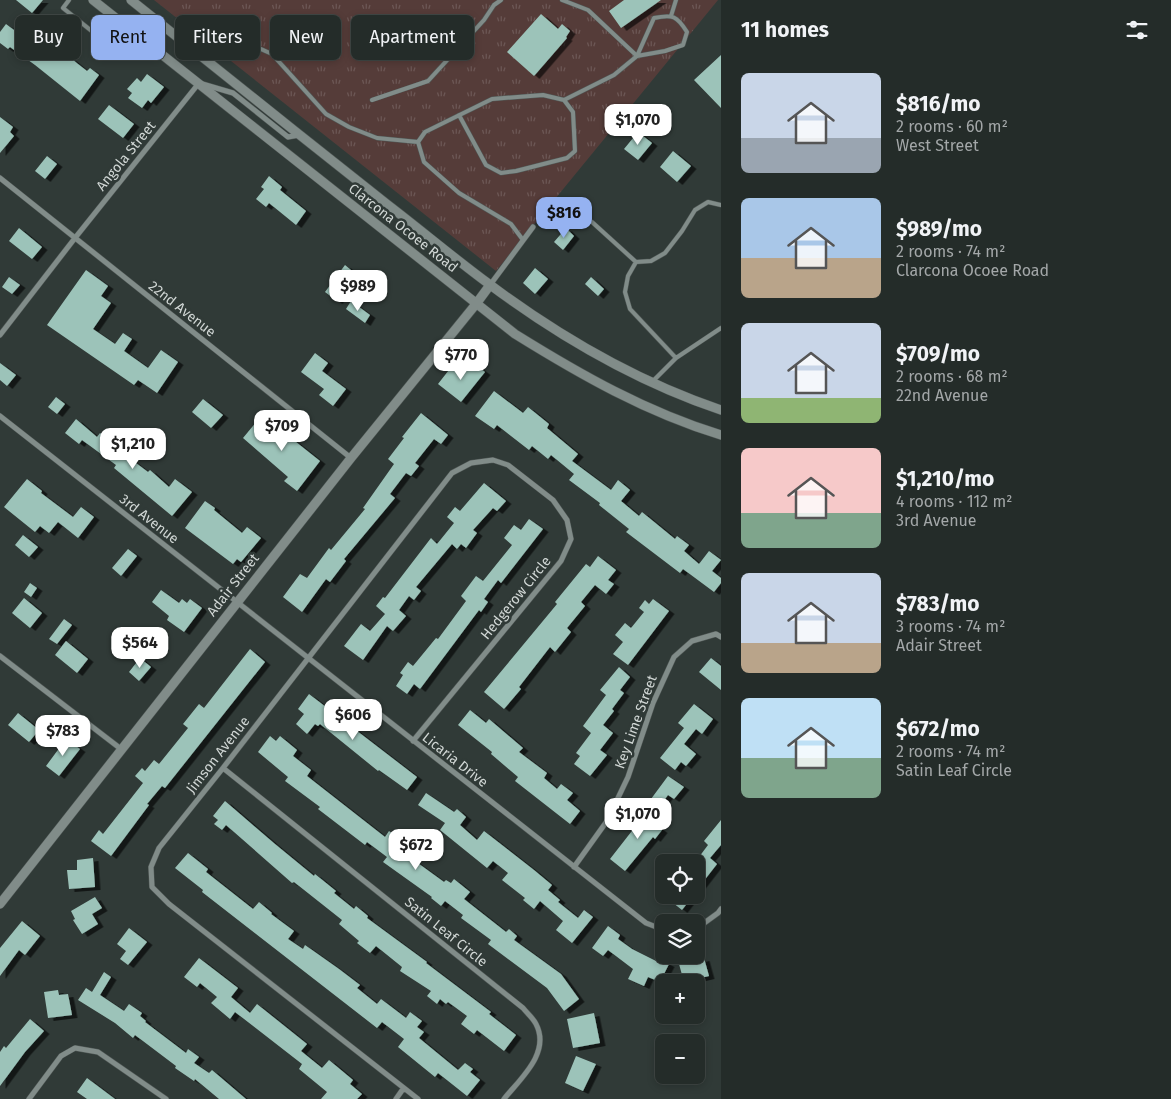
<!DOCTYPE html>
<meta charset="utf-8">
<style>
:root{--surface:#242c29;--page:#303835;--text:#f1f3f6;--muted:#a3a7a8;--line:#414846;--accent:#95b2f1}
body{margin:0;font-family:"Fira Sans",sans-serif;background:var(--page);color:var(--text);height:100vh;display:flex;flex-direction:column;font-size:19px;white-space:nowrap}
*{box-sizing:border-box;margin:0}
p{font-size:16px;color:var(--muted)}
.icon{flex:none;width:28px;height:28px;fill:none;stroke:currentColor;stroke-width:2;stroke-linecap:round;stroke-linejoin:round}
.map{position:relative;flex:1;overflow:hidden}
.panel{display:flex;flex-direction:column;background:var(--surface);width:450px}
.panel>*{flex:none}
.banner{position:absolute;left:15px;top:15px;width:475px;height:45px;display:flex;gap:10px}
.tools{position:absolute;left:655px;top:854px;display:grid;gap:10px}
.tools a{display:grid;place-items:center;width:50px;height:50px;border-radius:8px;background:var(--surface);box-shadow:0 2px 8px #0003,0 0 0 1px var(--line);font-size:25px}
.price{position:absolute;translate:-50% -42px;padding:0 11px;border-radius:10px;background:#fff;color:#222;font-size:16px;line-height:32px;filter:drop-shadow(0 1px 2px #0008)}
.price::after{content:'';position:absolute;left:50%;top:30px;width:15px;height:11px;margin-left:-8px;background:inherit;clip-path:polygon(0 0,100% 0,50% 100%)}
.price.current{background:var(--accent);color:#111}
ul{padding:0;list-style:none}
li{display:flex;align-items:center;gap:15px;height:125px;padding:0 20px}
li span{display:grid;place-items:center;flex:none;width:140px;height:100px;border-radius:8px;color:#555}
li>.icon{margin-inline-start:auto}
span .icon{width:60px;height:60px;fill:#fffc;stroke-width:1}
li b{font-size:21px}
h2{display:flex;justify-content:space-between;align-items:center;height:60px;padding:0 20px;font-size:21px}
.chip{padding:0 18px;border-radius:8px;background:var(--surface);box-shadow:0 2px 8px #0003,0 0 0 1px var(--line);font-size:18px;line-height:45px}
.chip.current{background:var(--accent);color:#111}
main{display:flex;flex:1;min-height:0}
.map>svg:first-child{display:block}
.grass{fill:url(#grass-tufts)}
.building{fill:#9cc3b9;filter:url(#shadow)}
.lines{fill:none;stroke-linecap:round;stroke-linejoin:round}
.service-casing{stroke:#505856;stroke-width:5}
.minor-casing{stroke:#505856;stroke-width:6}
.tertiary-casing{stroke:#505856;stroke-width:10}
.service{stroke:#818c89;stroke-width:4}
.minor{stroke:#818c89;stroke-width:5}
.tertiary{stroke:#818c89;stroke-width:9}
.labels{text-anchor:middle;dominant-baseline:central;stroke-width:5;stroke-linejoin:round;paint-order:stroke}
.street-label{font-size:14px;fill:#d1d7d5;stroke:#303a37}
</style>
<main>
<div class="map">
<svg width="721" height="1099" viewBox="0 0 721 1099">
<defs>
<pattern id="grass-tufts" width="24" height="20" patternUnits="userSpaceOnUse" patternTransform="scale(1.25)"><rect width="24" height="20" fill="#553c39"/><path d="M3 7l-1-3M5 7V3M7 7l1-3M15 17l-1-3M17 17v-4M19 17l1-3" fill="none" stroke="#6c5755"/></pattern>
<filter id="shadow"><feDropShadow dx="5.5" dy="3" stdDeviation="0" flood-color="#0009"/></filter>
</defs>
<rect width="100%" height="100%" fill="#303a37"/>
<path class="grass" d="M154 0H718L496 271Z"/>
<path class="building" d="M16 0H43L32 13Z
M624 0H661L621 28 609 11Z
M541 14 558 29 562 24 570 31 566 37 567 38 534 76 507 52Z
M6 24 26 39 36 25 70 51 67 55 78 64 87 71 90 68 99 75 80 101 35 65 10 47 8 49 0 43V32Z
M721 55V108L694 80Z
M147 74 164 87 151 103 148 100 142 108 128 98 132 93 127 89 137 78 141 82Z
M109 105 134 124 123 138 98 119Z
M0 117 13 127 10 132 14 136 0 153Z
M638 132 652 143 638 160 624 149Z
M673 151 691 166 677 182 660 167Z
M47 156 57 164 45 179 35 171Z
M269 176 282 187 280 190 306 211 296 225 269 203 266 207 256 199 264 189 261 187Z
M19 228 42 247 32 259 9 241Z
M566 228 574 236 563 250 554 242Z
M345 265 357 275 337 301 325 292Z
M535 268 548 279 535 294 523 283Z
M86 270 108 286 101 296 111 303 93 329 115 344 123 333 132 339 124 351 148 368 161 350 178 362 157 393 138 380 134 385 47 325Z
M9 277 20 285 12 294 2 287Z
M591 277 604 289 598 296 585 284Z
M351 301 370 315 365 323 346 309Z
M315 353 328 363 322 371 346 389 333 406 319 395 324 389 301 372Z
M472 362 485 372 461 402 438 384 452 366 462 374Z
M0 363 16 375 7 386 0 380Z
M494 391 523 413 528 407 549 424 547 428 578 454 572 461 611 490 618 480 630 490 621 501 639 516 642 512 675 539 677 536 689 545 684 551 699 564 709 551 721 560 712 571 721 578V583L714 592 683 569 680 573 626 532 629 529 599 505 600 503 569 480 574 474 551 455 548 459 532 446 529 450 497 425 494 429 475 416Z
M56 397 65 404 57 414 48 407Z
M203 399 223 415 211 428 192 412Z
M421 413 448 435 441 444 434 439 415 463 419 466 411 476 406 473 390 494 395 498 344 559 346 561 330 582 326 579 302 612 283 597 300 574 307 578 329 548 331 550 365 509 363 508 394 464 388 459 404 438 402 437Z
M262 415 320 461 297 491 284 481 288 477 243 438Z
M76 419 97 437 100 433 113 443 112 445 148 472 150 470 169 487 175 479 192 492 172 516 114 468 116 465 82 440 79 444 65 433Z
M27 479 42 491 41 493 73 517 81 507 94 517 78 538 58 522 49 533 40 526 35 532 4 507Z
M484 483 506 501 497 511 493 508 473 530 477 533 466 548 461 544 457 549 452 544 416 587 421 591 414 600 409 596 399 610 406 616 393 631 387 626 363 660 344 646 361 624 370 631 385 614 376 606 383 597 385 598 431 538 437 544 454 523 447 517 455 507 460 511Z
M205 501 215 508 214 510 242 533 247 527 261 538 241 562 237 559 233 564 185 528Z
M529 519 543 529 501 583 498 580 484 599 488 602 481 612 479 610 420 689 414 684 407 694 396 686 403 675 400 673 408 662 413 666 436 638 438 639 466 601 461 596 476 576 483 581 512 545 504 538 514 525 521 530Z
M23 535 38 547 29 557 15 545Z
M128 549 137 556 121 576 112 568Z
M598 556 616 570 608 580 614 584 606 594 595 585 581 602 585 606 567 628 571 632 555 652 550 647 519 687 521 689 504 709 484 692 557 604 555 602 586 564 590 567Z
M30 583 37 588 31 597 24 592Z
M161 590 179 603 182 599 187 603 190 599 202 608 184 632 167 620 169 616 152 602Z
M24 598 42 613 30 628 12 613Z
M653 599 669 611 628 665 613 654 623 642 615 635 625 623 631 628 644 612 639 608 645 600 649 604Z
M64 619 72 625 57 644 49 639Z
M66 641 88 659 77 673 55 655Z
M250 649 265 662 165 788 162 786 147 804 149 805 111 856 91 841 99 830 103 834 143 783 135 776 142 768 145 771 154 760 159 764 188 728 183 724 199 704 204 708Z
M140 658 151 667 139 681 129 672Z
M711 658 721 666V690L699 672Z
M619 667 630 677 620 690 624 693 612 709 614 711 603 725 613 733 600 750 607 755 590 776 574 764 580 756 576 753 591 733 583 726 606 695 600 690Z
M309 694 417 777 407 790 379 770 378 771 320 724 318 726 315 724 307 734 296 724 304 714 298 709Z
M694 704 713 719 702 734 696 729 684 744 696 754 686 766 681 762 675 770 660 758 684 728 678 723Z
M470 710 486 723 489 719 523 748 519 752 547 773 544 778 557 789 561 784 573 793 567 800 580 811 570 824 515 781 518 777 491 754 492 752 458 725Z
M18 713 39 730 29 742 8 725Z
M270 736 276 741 280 736 297 750 293 756 311 770 307 776 385 837 389 831 409 846 404 853 444 882 446 880 451 883 454 879 470 892 464 899 506 932 509 929 517 936 514 940 561 974 579 999 564 1011 547 988 488 944 491 940 461 918 463 915 445 901 441 906 431 898 432 897 383 862 387 857 367 842 365 845 318 809 320 807 285 781 288 777 258 752Z
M66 739 80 749 59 776 46 766Z
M668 776 684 787 674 799 668 795 660 806 651 799Z
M426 793 454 812 457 809 466 817 460 825 477 840 484 831 534 870 552 885 548 890 560 900 558 902 578 918 584 910 593 917 572 943 556 930 563 921 540 901 534 909 523 900 525 898 502 880 508 873 493 861 487 868 440 830 445 823 418 805Z
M225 801 275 844 314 876 315 874 336 891 334 893 354 909 356 906 368 916 367 918 427 962 426 963 491 1012 489 1014 516 1035 504 1051 477 1030 474 1034 461 1024 467 1016 448 1002 446 1004 440 999 437 1004 427 996 431 991 400 971 402 967 376 946 370 953 357 943 359 941 339 924 342 920 294 882 292 883 226 825 222 830 214 824 218 820 213 816Z
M649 809 663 820 658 827 662 830 655 839 653 837 625 871 610 859Z
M721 820V845L710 858 717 864 696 891V861L708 845 704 841Z
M188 853 208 869 206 872 253 909 259 902 272 913 271 914 294 931 288 939 303 949 305 945 339 969 360 985 357 988 377 1004 381 999 406 1018 410 1012 422 1021 417 1027 424 1032 419 1038 458 1070 465 1063 473 1069 470 1072 480 1080 467 1096 438 1073 435 1077 398 1047 404 1039 382 1022 377 1028 202 892 203 890 175 868Z
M93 858 95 887 69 889 67 870H77V860Z
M663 895H682L689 901 682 910Z
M95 897 102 908 92 914 98 924 82 934 73 920 75 919 71 911Z
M22 921 40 936 25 955 19 950 0 976V948Z
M608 926 620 935 618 939 632 949 660 963 661 960 669 964 660 982 648 977 644 986 628 979 633 969 608 950 603 956 592 948Z
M129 928 147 942 128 965 120 959 126 951 117 944Z
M199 958 238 988 231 997 250 1013 257 1004 307 1044 301 1051 322 1068 329 1060 353 1080 350 1084 362 1094 357 1099H321L327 1092 299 1069 302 1064 235 1012 230 1019 211 1003 217 997 200 983 197 987 184 977Z
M704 958 709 976 684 982 679 964Z
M104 972 111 977 100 995 124 1011 129 1004 142 1013 140 1016 146 1021 145 1022 186 1053 188 1049 199 1057 194 1063 209 1073 212 1070 246 1099H219L195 1079 194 1081 175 1068 176 1066 135 1035 133 1038 115 1023 78 1000 86 988 92 992Z
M58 990 59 995 68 994 72 1015 48 1018 44 992Z
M594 1013 600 1043 573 1048 567 1019Z
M30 1019 44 1031 25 1052 0 1086V1052L4 1046 6 1048Z
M576 1056 596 1064 583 1091 565 1083Z
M87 1078 115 1099H87L77 1092Z"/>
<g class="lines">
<defs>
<path id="service" d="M69 0 63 8 114 49 129 30
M562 0 588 10 637 56 654 18C673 14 677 16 687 32L683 45 665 51 637 56 614 75 564 100
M671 16 676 0
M240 45H252L272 54 326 114 349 127 377 138 418 142
M372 100 428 81 484 20 494 5 501 0
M459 115 486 165 501 173 516 171 567 158 575 151 573 112 564 100 543 95 492 99 425 132 418 142 424 162 459 193 511 224 523 240
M546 207 573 213 592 222 636 262 651 261 665 253 682 231 695 210 708 202 721 205
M636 262 628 276 625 292 630 309 676 358
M653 381 676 358 721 328"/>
<path id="minor" d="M0 178 351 458
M490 285 533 227
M0 335 75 238 199 83 233 93 288 137 299 135
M0 416 646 923 664 930
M0 656 121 749
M413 741 561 561 571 539 567 520 553 500 508 465 493 460 471 463 452 473 223 768 159 848 151 867 152 887 169 904 418 1099
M223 768 523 1008C527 1013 533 1018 536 1024 551 1053 520 1079 504 1099
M574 867 607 821 628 777 653 703 674 657 692 641 716 634 721 637
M696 929 718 913 721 909
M29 1099 61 1056 75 1048 98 1052 166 1099
M396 1099 403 1089"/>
<path id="tertiary" d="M93 0 515 334C581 375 646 412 721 435
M131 0C217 69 302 137 388 205 422 231 455 259 489 284 560 337 638 382 721 410
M0 904 351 458 476 304 490 285"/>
</defs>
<use href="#service" class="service-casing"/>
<use href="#minor" class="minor-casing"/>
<use href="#tertiary" class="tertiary-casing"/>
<use href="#service" class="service"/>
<use href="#minor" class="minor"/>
<use href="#tertiary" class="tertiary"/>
</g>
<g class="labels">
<g class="street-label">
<text transform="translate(126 156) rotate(-51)">Angola Street</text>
<text transform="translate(403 228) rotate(38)">Clarcona Ocoee Road</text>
<text transform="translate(182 309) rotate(38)">22nd Avenue</text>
<text transform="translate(149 519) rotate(38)">3rd Avenue</text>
<text transform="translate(233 585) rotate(-52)">Adair Street</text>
<text transform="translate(516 598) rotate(-51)">Hedgerow Circle</text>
<text transform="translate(636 722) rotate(-70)">Key Lime Street</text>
<text transform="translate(218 755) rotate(-52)">Jimson Avenue</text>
<text transform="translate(455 760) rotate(38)">Licaria Drive</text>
<text transform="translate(446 932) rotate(39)">Satin Leaf Circle</text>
</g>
</g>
</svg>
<div class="tools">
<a><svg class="icon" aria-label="locate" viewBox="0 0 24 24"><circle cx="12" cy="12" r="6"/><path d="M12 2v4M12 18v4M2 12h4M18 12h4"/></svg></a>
<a><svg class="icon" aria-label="layers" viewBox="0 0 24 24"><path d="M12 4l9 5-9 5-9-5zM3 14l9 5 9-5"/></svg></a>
<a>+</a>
<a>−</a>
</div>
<b class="price" style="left:638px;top:146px">$1,070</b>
<b class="price current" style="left:564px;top:239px">$816</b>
<b class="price" style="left:358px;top:312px">$989</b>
<b class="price" style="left:461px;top:381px">$770</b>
<b class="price" style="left:282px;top:452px">$709</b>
<b class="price" style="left:133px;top:470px">$1,210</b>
<b class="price" style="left:140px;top:669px">$564</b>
<b class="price" style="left:353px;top:741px">$606</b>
<b class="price" style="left:63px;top:757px">$783</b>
<b class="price" style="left:638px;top:840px">$1,070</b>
<b class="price" style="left:416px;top:871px">$672</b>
<div class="banner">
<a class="chip">Buy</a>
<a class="chip current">Rent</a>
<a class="chip">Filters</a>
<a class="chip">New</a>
<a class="chip">Apartment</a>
</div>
</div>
<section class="panel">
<h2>11 homes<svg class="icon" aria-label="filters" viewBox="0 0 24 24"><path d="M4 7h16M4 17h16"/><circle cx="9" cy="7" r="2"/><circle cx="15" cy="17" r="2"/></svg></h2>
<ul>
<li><span style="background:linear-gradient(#c9d6e8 65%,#9aa5b1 0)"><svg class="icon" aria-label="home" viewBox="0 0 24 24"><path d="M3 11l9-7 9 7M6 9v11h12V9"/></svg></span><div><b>$816/mo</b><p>2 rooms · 60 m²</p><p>West Street</p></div></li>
<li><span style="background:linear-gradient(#a9c7e8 60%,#b9a48a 0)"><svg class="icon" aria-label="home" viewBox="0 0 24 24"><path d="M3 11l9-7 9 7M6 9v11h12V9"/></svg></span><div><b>$989/mo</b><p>2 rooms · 74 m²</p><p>Clarcona Ocoee Road</p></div></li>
<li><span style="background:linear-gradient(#c9d6e8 75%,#8fb573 0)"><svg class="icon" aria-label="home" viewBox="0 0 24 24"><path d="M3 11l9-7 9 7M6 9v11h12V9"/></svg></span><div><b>$709/mo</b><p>2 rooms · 68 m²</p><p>22nd Avenue</p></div></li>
<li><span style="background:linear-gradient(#f6c9c9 65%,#7fa58c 0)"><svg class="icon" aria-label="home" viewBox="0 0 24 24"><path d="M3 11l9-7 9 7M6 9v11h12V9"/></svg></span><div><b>$1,210/mo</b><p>4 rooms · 112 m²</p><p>3rd Avenue</p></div></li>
<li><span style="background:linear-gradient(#c9d6e8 70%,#b9a48a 0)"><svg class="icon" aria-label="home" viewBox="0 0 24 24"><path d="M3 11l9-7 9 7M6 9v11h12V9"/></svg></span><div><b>$783/mo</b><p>3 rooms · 74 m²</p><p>Adair Street</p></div></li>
<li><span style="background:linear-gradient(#bfe0f5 60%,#7fa58c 0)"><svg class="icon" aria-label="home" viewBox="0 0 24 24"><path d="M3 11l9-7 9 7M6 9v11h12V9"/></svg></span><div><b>$672/mo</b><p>2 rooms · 74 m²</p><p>Satin Leaf Circle</p></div></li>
</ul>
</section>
</main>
